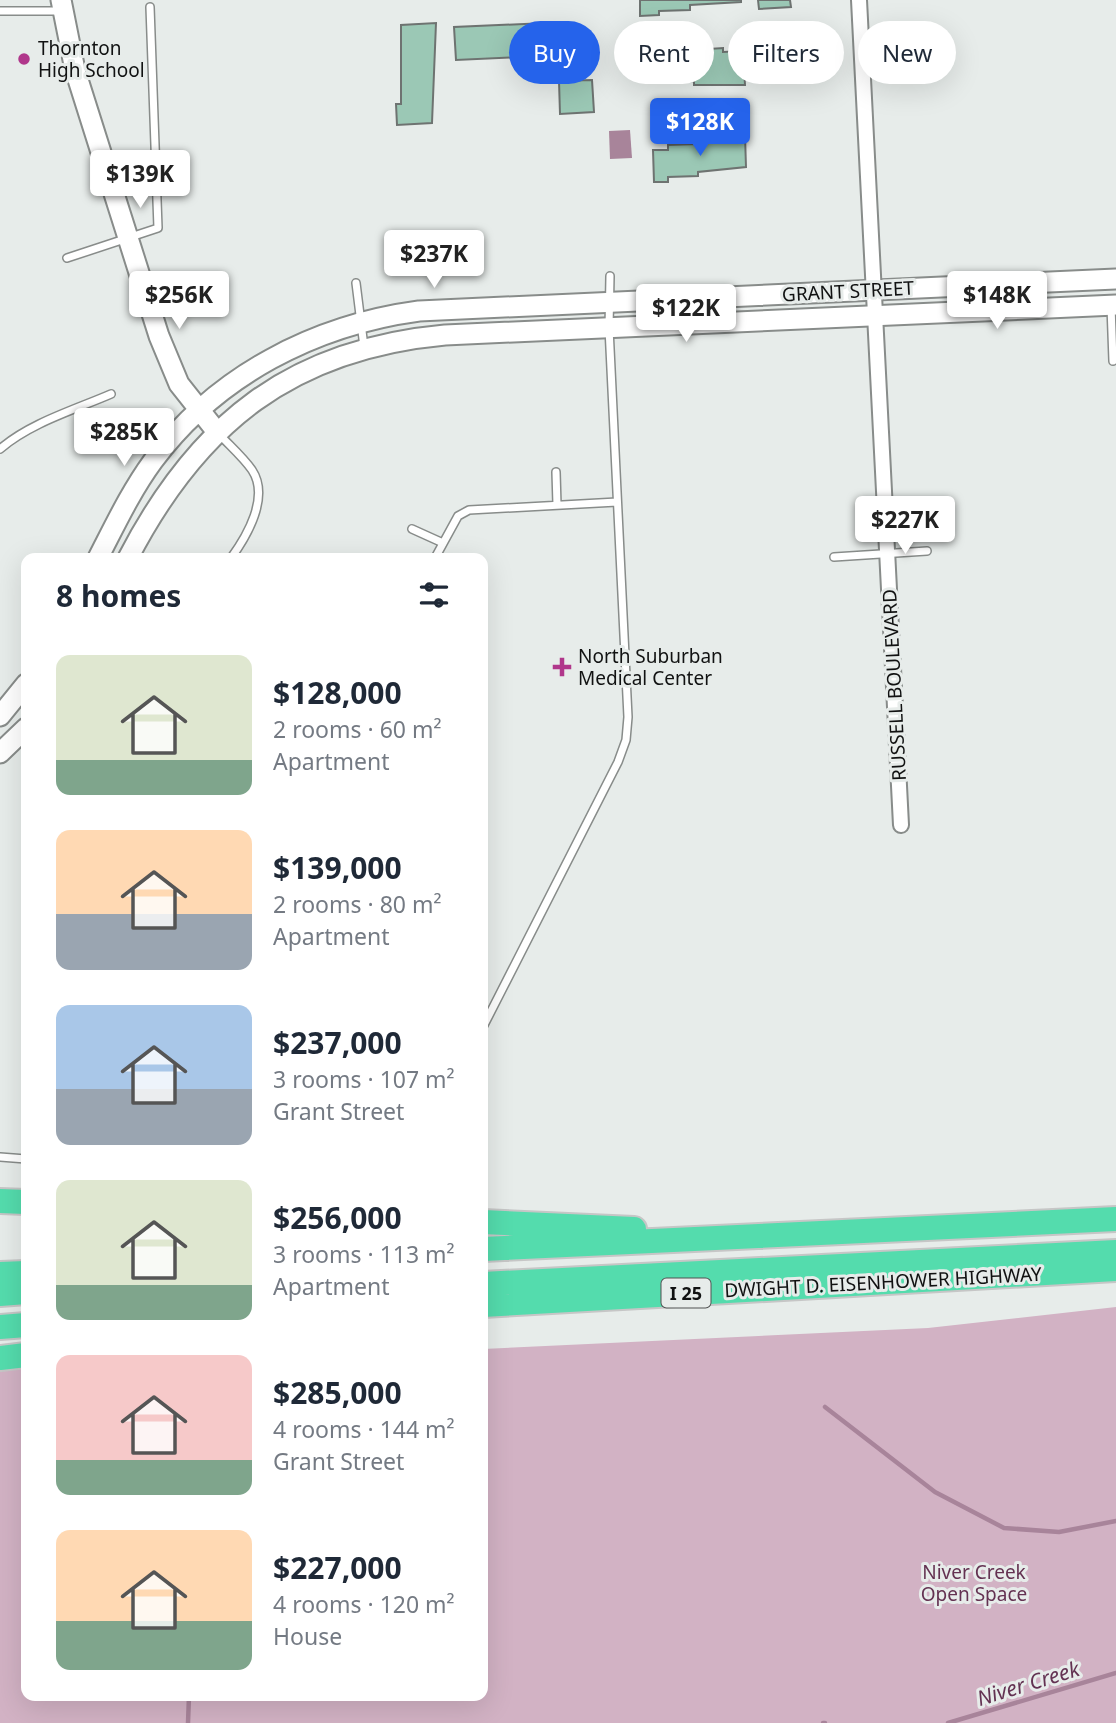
<!DOCTYPE html>
<meta charset="utf-8">
<style>
:root{--surface:#fff;--page:#f2f2f3;--text:#1f2937;--muted:#747a83;--accent:#2563eb}
body{margin:0;font-family:"Noto Sans",sans-serif;background:var(--page);color:var(--text);height:100vh;display:flex;flex-direction:column;font-size:26px;white-space:nowrap}
*{box-sizing:border-box;margin:0}
p{font-size:23px;color:var(--muted)}
.icon{flex:none;width:38px;height:38px;fill:none;stroke:currentColor;stroke-width:2;stroke-linecap:round;stroke-linejoin:round}
.map{position:relative;flex:1;overflow:hidden}
.details{position:absolute;left:21px;top:553px;width:467px;height:1148px;display:flex;flex-direction:column;background:var(--surface);border-radius:14px;box-shadow:0 7px 28px #0002}
.details>*{flex:none}
.top-card{position:absolute;left:509px;top:21px;width:500px;height:63px;display:flex;gap:14px}
.price{position:absolute;translate:-50% -60px;padding:0 16px;border-radius:7px;background:#fff;color:#222;font-size:23px;line-height:46px;filter:drop-shadow(0 2px 4px #0008)}
.price::after{content:'';position:absolute;left:50%;top:42px;width:21px;height:16px;margin-left:-10px;background:inherit;clip-path:polygon(0 0,100% 0,50% 100%)}
.price.on{background:var(--accent);color:#fff}
ul{padding:0;list-style:none}
li{display:flex;align-items:center;gap:21px;height:175px;padding:0 35px}
li span{display:grid;place-items:center;flex:none;width:196px;height:140px;border-radius:14px;color:#555}
li>.icon{margin-inline-start:auto}
span .icon{width:84px;height:84px;fill:#fffc;stroke-width:1}
li b{font-size:30px}
h2{display:flex;justify-content:space-between;align-items:center;height:84px;padding:0 35px;font-size:30px}
.tag{padding:0 24px;border-radius:32px;background:var(--surface);box-shadow:0 7px 28px #0002;font-size:24px;line-height:63px}
.tag.on{background:var(--accent);color:#fff}
.map>svg:first-child{display:block}
.green{fill:#d2b2c4}
.water{fill:#a8849a}
.lines{fill:none;stroke-linecap:round;stroke-linejoin:round}
.stream{stroke:#a8849a;stroke-width:4.5}
.building{fill:#9bc8b5;stroke:#6e7371;stroke-width:2}
.lane-casing{stroke:#888c8a;stroke-width:10}
.street-casing{stroke:#888c8a;stroke-width:18}
.secondary-casing{stroke:#888c8a;stroke-width:23}
.highway-casing{stroke:#c6c6c6;stroke-width:28}
.lane{stroke:#fff;stroke-width:7}
.street{stroke:#fff;stroke-width:14}
.secondary{stroke:#fff;stroke-width:19}
.highway{stroke:#54dcad;stroke-width:24}
.poi-dot{fill:#b0378b;stroke:#e7ecea;stroke-width:2.5}
.labels{text-anchor:middle;dominant-baseline:central;stroke-width:6;stroke-linejoin:round;paint-order:stroke}
.shield{fill:#e7ecea;stroke:#515353;stroke-width:2}
.shield-label{font-size:18px;font-weight:bold;fill:#111212}
.poi-label{font-size:19px;fill:#111212;stroke:#e7ecea;text-anchor:start}
.street-label{font-size:19px;fill:#111212;stroke:#e7ecea}
.park-label{font-size:19px;fill:#643252;stroke:#e7ecea}
.water-label{font-size:21px;font-style:italic;fill:#633252;stroke:#e7ecea}
</style>
<div class="map">
<svg width="1116" height="1723" viewBox="0 0 1116 1723">
<rect width="100%" height="100%" fill="#e7ecea"/>
<path class="green" d="M1116 1307V1723H0V1370L26 1369V1696H483V1349L928 1328Z"/>
<path class="water" d="M630 130 632 158 610 159 609 131Z"/>
<g class="lines">
<path class="stream" d="M825 1407 935 1492 1004 1528 1059 1532 1116 1521
M188 1723 189 1696
M823 1723H825
M948 1723 1116 1673"/>
</g>
<path class="building" d="M640 0H741V2L690 5V10L659 11V15L640 16Z
M758 0H790L791 7 759 9Z
M436 23 432 123 397 125 396 104H401V25Z
M545 23 546 56 456 60 454 27Z
M662 46V49L692 47 693 50 723 48V52L743 51 745 85H694V81L664 83V80L644 81 642 47Z
M592 80 594 112 560 114 559 81Z
M728 135H745L746 167 698 172V176L668 177V182H654L653 150H668V145L697 144V140L727 139Z"/>
<g class="lines">
<defs>
<path id="lane" d="M0 11H62
M67 258 158 228 150 7
M356 283 364 347
M1111 306 1113 361
M218 433C229 445 243 457 252 470 270 497 247 536 231 558
M0 449C30 423 74 410 111 394
M556 472 557 505
M412 529 443 543
M834 557 927 551
M435 558 458 516 469 510 617 502
M483 1027 618 762 626 740 628 717 609 328 610 276
M0 1157 26 1159"/>
<path id="street" d="M859 0 901 825"/>
<path id="secondary" d="M61 0 75 70 159 336 179 384 217 432
M98 558C115 525 131 491 153 461 217 375 315 325 419 311L1116 279
M128 558C198 423 291 349 445 335L1116 305
M0 716 26 684
M0 753 26 728"/>
<path id="highway" d="M0 1201 26 1202
M483 1222 634 1229
M483 1249 1116 1219
M0 1274 26 1273
M483 1284 1116 1252
M0 1294 26 1292
M483 1305 1116 1269
M0 1327 26 1325
M0 1358 26 1355"/>
</defs>
<use href="#lane" class="lane-casing"/>
<use href="#street" class="street-casing"/>
<use href="#secondary" class="secondary-casing"/>
<use href="#highway" class="highway-casing"/>
<use href="#lane" class="lane"/>
<use href="#street" class="street"/>
<use href="#secondary" class="secondary"/>
<use href="#highway" class="highway"/>
</g>
<g class="poi-dot">
<circle cx="24" cy="59" r="7"/>
<path d="M558.5 656.5h7v7h7v7h-7v7h-7v-7h-7v-7h7z"/>
</g>
<g class="labels">
<rect class="shield" x="661.5" y="1278.5" width="49" height="29" rx="5"/>
<g class="shield-label">
<text x="686" y="1293">I 25</text>
</g>
<g class="poi-label">
<text x="38" y="48">Thornton<tspan x="38" dy="22">High School</tspan></text>
<text x="578" y="656">North Suburban<tspan x="578" dy="22">Medical Center</tspan></text>
</g>
<g class="street-label">
<text transform="translate(848 291) rotate(-3)">GRANT STREET</text>
<text transform="translate(894 685) rotate(-93)">RUSSELL BOULEVARD</text>
<text transform="translate(883 1282) rotate(-3)">DWIGHT D. EISENHOWER HIGHWAY</text>
</g>
<g class="park-label">
<text x="974" y="1572">Niver Creek<tspan x="974" dy="22">Open Space</tspan></text>
</g>
<g class="water-label">
<text transform="translate(1028 1683) rotate(-17)">Niver Creek</text>
</g>
</g>
</svg>
<b class="price on" style="left:700px;top:158px">$128K</b>
<b class="price" style="left:140px;top:210px">$139K</b>
<b class="price" style="left:434px;top:290px">$237K</b>
<b class="price" style="left:179px;top:331px">$256K</b>
<b class="price" style="left:997px;top:331px">$148K</b>
<b class="price" style="left:686px;top:344px">$122K</b>
<b class="price" style="left:124px;top:468px">$285K</b>
<b class="price" style="left:905px;top:556px">$227K</b>
<div class="top-card">
<a class="tag on">Buy</a>
<a class="tag">Rent</a>
<a class="tag">Filters</a>
<a class="tag">New</a>
</div>
<section class="details">
<h2>8 homes<svg class="icon" aria-label="filters" viewBox="0 0 24 24"><path d="M4 7h16M4 17h16"/><circle cx="9" cy="7" r="2"/><circle cx="15" cy="17" r="2"/></svg></h2>
<ul>
<li><span style="background:linear-gradient(#dfe7d0 75%,#7fa58c 0)"><svg class="icon" aria-label="home" viewBox="0 0 24 24"><path d="M3 11l9-7 9 7M6 9v11h12V9"/></svg></span><div><b>$128,000</b><p>2 rooms · 60 m²</p><p>Apartment</p></div></li>
<li><span style="background:linear-gradient(#ffd9b3 60%,#9aa5b1 0)"><svg class="icon" aria-label="home" viewBox="0 0 24 24"><path d="M3 11l9-7 9 7M6 9v11h12V9"/></svg></span><div><b>$139,000</b><p>2 rooms · 80 m²</p><p>Apartment</p></div></li>
<li><span style="background:linear-gradient(#a9c7e8 60%,#9aa5b1 0)"><svg class="icon" aria-label="home" viewBox="0 0 24 24"><path d="M3 11l9-7 9 7M6 9v11h12V9"/></svg></span><div><b>$237,000</b><p>3 rooms · 107 m²</p><p>Grant Street</p></div></li>
<li><span style="background:linear-gradient(#dfe7d0 75%,#7fa58c 0)"><svg class="icon" aria-label="home" viewBox="0 0 24 24"><path d="M3 11l9-7 9 7M6 9v11h12V9"/></svg></span><div><b>$256,000</b><p>3 rooms · 113 m²</p><p>Apartment</p></div></li>
<li><span style="background:linear-gradient(#f6c9c9 75%,#7fa58c 0)"><svg class="icon" aria-label="home" viewBox="0 0 24 24"><path d="M3 11l9-7 9 7M6 9v11h12V9"/></svg></span><div><b>$285,000</b><p>4 rooms · 144 m²</p><p>Grant Street</p></div></li>
<li><span style="background:linear-gradient(#ffd9b3 65%,#7fa58c 0)"><svg class="icon" aria-label="home" viewBox="0 0 24 24"><path d="M3 11l9-7 9 7M6 9v11h12V9"/></svg></span><div><b>$227,000</b><p>4 rooms · 120 m²</p><p>House</p></div></li>
</ul>
</section>
</div>
